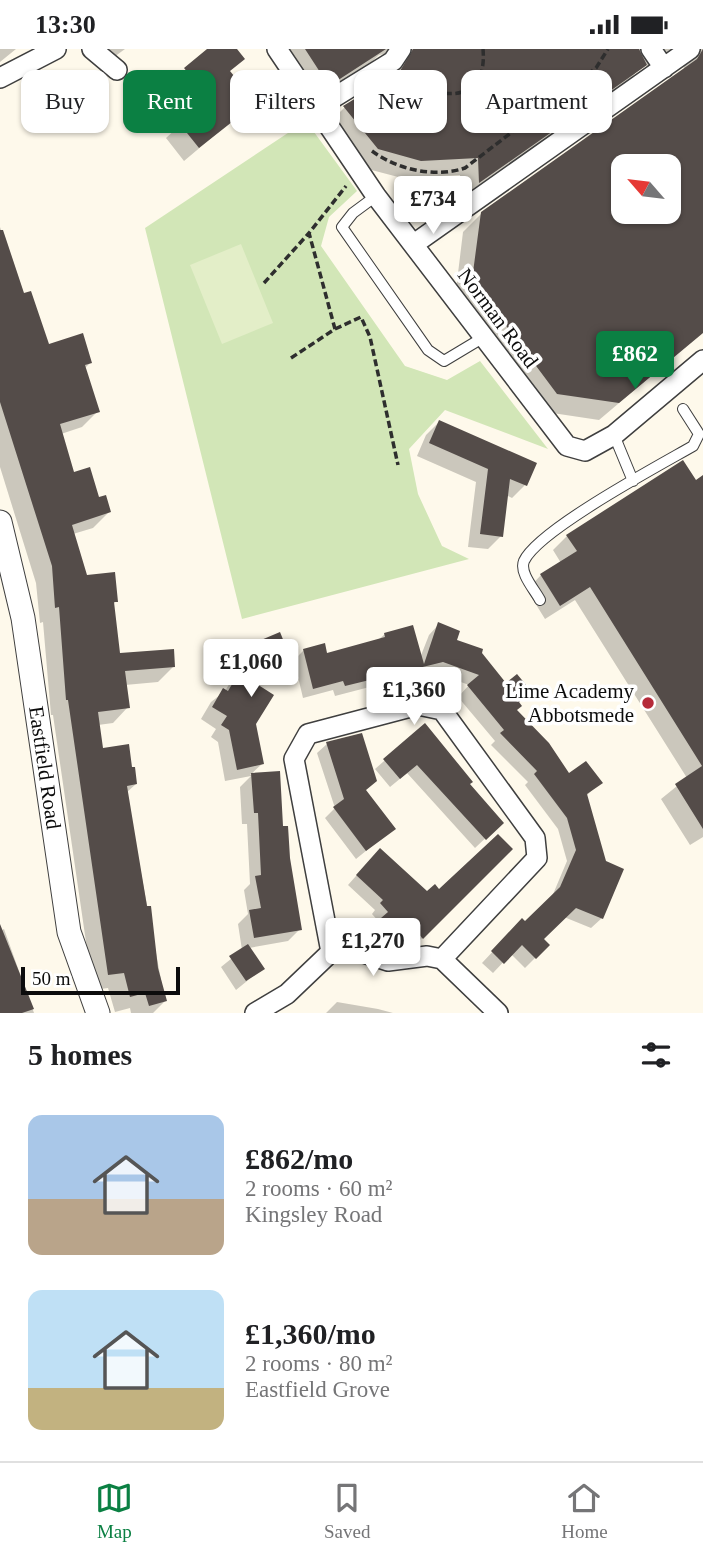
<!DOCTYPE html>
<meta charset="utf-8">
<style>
:root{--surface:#fff;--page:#f6f6f6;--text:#202124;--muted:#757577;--line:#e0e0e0;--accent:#0b8043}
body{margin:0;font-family:Georgia,serif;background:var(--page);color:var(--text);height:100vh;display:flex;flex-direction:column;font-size:26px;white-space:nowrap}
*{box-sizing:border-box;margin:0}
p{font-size:23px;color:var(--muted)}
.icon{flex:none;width:38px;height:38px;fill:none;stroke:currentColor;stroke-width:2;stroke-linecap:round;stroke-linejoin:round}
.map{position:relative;height:964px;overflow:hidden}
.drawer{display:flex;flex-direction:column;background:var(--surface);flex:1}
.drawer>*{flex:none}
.hud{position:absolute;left:21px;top:21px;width:662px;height:63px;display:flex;gap:14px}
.needle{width:46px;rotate:298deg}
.tools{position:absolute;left:611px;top:105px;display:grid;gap:14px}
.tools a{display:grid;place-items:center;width:70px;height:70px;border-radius:14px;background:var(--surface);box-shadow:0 2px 5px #0004;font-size:35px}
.scale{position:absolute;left:21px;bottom:18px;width:159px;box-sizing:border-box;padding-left:7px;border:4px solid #0c0c0c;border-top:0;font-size:19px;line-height:24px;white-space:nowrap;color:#0c0c0c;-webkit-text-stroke:5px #fff;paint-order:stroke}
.price{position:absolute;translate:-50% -60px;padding:0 16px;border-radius:7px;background:#fff;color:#222;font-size:23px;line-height:46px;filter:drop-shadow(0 2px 4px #0008)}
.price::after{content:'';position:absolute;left:50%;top:42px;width:21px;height:16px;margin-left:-10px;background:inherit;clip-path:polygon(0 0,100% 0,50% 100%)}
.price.on{background:var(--accent);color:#fff}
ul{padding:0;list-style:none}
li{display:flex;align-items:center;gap:21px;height:175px;padding:0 28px}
li span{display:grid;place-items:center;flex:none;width:196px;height:140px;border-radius:14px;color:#555}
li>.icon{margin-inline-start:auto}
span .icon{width:84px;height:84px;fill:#fffc;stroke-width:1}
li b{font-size:30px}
h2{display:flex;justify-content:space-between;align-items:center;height:84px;padding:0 28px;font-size:30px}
.tag{padding:0 24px;border-radius:14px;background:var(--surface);box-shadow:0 2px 5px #0004;font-size:24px;line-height:63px}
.tag.on{background:var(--accent);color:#fff}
.status{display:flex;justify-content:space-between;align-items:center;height:49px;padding:0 35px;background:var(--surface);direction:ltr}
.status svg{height:19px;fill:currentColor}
.tab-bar{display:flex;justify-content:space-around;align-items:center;height:98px;border-top:2px solid var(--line);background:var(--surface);font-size:19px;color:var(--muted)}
.tab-bar a{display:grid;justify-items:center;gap:4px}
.tab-bar .on{color:var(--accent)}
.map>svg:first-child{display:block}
.green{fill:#d2e6b7}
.pitch{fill:#e3eec8}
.shadow{fill:#0003;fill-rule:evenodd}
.building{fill:#544c49;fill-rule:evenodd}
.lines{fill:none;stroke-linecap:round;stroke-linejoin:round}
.service-casing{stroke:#3f3f3f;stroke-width:12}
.minor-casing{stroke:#3f3f3f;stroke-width:22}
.tertiary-casing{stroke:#3f3f3f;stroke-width:25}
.path{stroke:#2e2e2e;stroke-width:3.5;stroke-dasharray:7 3.5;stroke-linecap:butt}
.service{stroke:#fff;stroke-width:10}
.minor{stroke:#fff;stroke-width:19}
.tertiary{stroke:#fff;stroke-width:23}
.poi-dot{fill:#b52a39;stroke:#fff;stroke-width:2.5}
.labels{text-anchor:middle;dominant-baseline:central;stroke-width:7;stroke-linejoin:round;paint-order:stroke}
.street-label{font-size:21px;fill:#0c0c0c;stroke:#fff}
.poi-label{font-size:21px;fill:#0c0c0c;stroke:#fff;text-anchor:end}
</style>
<div class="status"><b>13:30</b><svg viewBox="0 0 49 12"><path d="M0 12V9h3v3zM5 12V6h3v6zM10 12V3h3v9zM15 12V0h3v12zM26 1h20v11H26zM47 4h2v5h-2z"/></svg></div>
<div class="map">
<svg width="703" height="964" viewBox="0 0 703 964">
<rect width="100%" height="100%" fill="#fef9eb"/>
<path class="green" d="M306 72 357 142 329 168 321 197 405 317 447 331 480 312 548 400 445 361 409 400 418 445 442 497 469 510 242 570 145 179Z"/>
<path class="pitch" d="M241 195 273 274 222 295 190 216Z"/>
<path class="shadow" d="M0 0H16L0 13Z
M109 0H125L114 8Z
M210 0H235L229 23 253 54 184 112 166 89 194 63 171 34Z
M275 0H703V283L599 371 539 362 455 249 463 183 482 164 684 21 683 11 648 18 645 14 627 33 462 150 460 126 402 129 360 118 327 76 344 59 392 29 394 12 384 5 379 6 364 20 311 53ZM623 117H668V163H623Z
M0 178 23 246 48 297 90 314 85 319 98 362 82 378 61 385 73 425 109 463 93 479 73 485 86 528 116 552 113 556 119 606 174 617 158 633 125 636 128 658 113 674 98 676 101 701 136 735 126 744 165 952 153 964H131L130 959 115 963 108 939 93 941 53 666H51L43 573 40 574 36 534 0 418Z
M439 373 525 436 512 449 506 446 501 487 488 500 468 498 476 433 417 407 426 386Z
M703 428V788L690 796 661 750 687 729 575 551 545 570 527 541 541 526 561 514 553 501 567 487Z
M439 575 455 592 480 605 517 654 515 661 569 727 601 733 586 747 602 869 591 879 564 868 542 890 548 896 525 919 511 905 493 924 482 914 522 871 525 874 551 850 567 812 558 780 525 736 528 733 491 696 495 692 458 648 469 636 431 622 335 647 333 641 303 649 294 611 304 601 326 606 378 591 385 585 420 609 429 586Z
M248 599 291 615 279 627 255 636 254 675 262 715 250 726 278 724 282 779 300 880 288 892 249 899 263 919 236 941 221 918 242 901 238 875 248 865 244 841 250 835 247 775H242L240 738 251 727 225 732 218 693 211 688 216 680 201 670 211 653 225 642 239 619 236 611Z
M425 676 468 736 492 783 475 799 407 724 390 738 375 720Z
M327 695 393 780 356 810 325 769 335 759 317 704Z
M511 800 413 898 403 886 389 899 372 879 379 873 372 865 375 861 348 836 371 810 427 845 439 842Z
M4 880 34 964H0V882Z
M337 953 378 960 393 964H326Z"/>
<path class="building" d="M207 0H237L245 10 230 22 256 54 199 99 179 74 208 49 184 19Z
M305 0H386L329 37Z
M413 0H639L647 16 479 134 478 109 421 112 378 100 343 57 400 22Z
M703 0V284L619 354 557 345 472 231 481 163 697 10ZM623 117H668V163H623Z
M0 181H3L24 244 31 242 49 295 83 284 92 314 85 316 100 363 60 375 74 423 90 418 99 448 106 446 111 463 72 476 87 526 115 523 118 553H114L120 604 174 600 175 618 125 622 130 659 98 663 103 699 129 695 132 718H135L137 735 127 737 147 857H151L158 919 167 952 149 957 145 944 130 948 124 924 108 926 68 651H66L59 558 55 559 52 517 0 353Z
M439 371 537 414 527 437 510 430 503 488 480 485 488 420 429 394Z
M683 411 696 431 703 426V780L675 735 702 717 590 538 560 557 540 525 577 502 566 486Z
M438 573 460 582 457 591 483 600 482 604 506 634 517 625 531 642 519 653 522 657 517 661 549 694 569 724 586 712 603 734 587 745 606 812 624 820 603 870 576 859 544 890 550 896 536 910 522 896 504 915 491 902 522 869 525 872 560 838 576 801 567 769 534 725 537 722 500 684 504 681 467 636 479 626 443 613 345 637 343 632 313 640 303 600 325 594 327 604 385 588 384 584 413 576 424 615Z
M280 583 293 615 252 632 274 646 256 675 264 715 237 721 229 681 221 676 227 667 212 658 223 639 228 642 250 605 247 597Z
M425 674 473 733 470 735 504 774 486 791 417 716 400 730 383 710Z
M362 684 377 732 366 741 396 780 366 802 333 758 344 750 326 693Z
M280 722 283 777H288L290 809 302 881 254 889 249 861 261 859 255 827 261 826 258 764H254L251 724Z
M498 785 513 800 423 890 413 878 399 891 381 869 388 863 380 854 383 851 356 826 380 799 427 842 435 835 439 840Z
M0 875 34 960 22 964H0Z
M248 895 265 920 246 932 229 907Z"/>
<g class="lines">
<defs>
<path id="service" d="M376 147 353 164 342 178 428 301 444 312 484 288
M614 386 633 432
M540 551C535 541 519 524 524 512 538 481 660 416 693 397L699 385 683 360"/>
<path id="minor" d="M92 0 117 21
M277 0 376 147 567 397 585 402 614 386 703 311
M651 0 664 19
M0 29 56 0
M317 59 393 12 401 0
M414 195 690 0
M331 903 294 710 308 685 418 656 442 661 535 789 537 809 442 910
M255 964 287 945 331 903 346 898 388 912 427 907 442 910 498 964"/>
<g id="tertiary">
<path id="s1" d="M0 473 23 569 69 883 98 964"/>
</g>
</defs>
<use href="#service" class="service-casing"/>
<use href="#minor" class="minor-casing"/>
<use href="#tertiary" class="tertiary-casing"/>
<path class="path" d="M407 27C439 53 488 55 483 0
M372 102C398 121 435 129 465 119L596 19 608 0
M264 234 309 184
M335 280 361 268 370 288 398 416
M291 309 335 280 309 184 346 137"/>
<use href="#service" class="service"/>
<use href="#minor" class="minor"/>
<use href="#tertiary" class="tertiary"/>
</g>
<circle class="poi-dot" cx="648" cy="654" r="7"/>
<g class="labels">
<g class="street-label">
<text transform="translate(498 269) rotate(53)">Norman Road</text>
<text stroke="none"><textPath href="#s1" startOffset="250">Eastfield Road</textPath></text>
</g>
<g class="poi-label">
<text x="634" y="642">Lime Academy<tspan x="634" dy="24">Abbotsmede</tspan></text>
</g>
</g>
</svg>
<div class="tools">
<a><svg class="needle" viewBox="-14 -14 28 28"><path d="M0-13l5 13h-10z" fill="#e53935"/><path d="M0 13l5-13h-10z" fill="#757577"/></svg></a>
</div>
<div class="scale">50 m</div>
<b class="price" style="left:433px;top:187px">£734</b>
<b class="price on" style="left:635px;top:342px">£862</b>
<b class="price" style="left:251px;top:650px">£1,060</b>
<b class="price" style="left:414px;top:678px">£1,360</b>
<b class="price" style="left:373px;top:929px">£1,270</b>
<div class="hud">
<a class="tag">Buy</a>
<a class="tag on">Rent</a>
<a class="tag">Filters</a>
<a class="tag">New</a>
<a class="tag">Apartment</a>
</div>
</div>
<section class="drawer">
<h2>5 homes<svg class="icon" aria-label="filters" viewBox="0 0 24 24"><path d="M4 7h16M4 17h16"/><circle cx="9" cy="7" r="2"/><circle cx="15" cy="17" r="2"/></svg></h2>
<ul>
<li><span style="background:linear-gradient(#a9c7e8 60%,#b9a48a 0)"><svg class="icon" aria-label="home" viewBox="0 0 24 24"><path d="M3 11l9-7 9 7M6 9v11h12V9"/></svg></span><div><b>£862/mo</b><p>2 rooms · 60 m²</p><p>Kingsley Road</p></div></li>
<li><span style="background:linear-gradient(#bfe0f5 70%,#c2b280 0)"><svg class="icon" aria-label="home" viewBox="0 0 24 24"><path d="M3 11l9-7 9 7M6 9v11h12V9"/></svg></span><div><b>£1,360/mo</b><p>2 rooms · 80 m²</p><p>Eastfield Grove</p></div></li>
</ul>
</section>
<nav class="tab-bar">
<a class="on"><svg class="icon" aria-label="map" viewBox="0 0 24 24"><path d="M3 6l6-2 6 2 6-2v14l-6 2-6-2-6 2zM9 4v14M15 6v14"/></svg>Map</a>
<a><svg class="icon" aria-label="saved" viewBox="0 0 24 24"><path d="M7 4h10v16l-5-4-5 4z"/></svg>Saved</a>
<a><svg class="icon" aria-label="home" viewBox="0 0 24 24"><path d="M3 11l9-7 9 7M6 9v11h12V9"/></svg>Home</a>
</nav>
